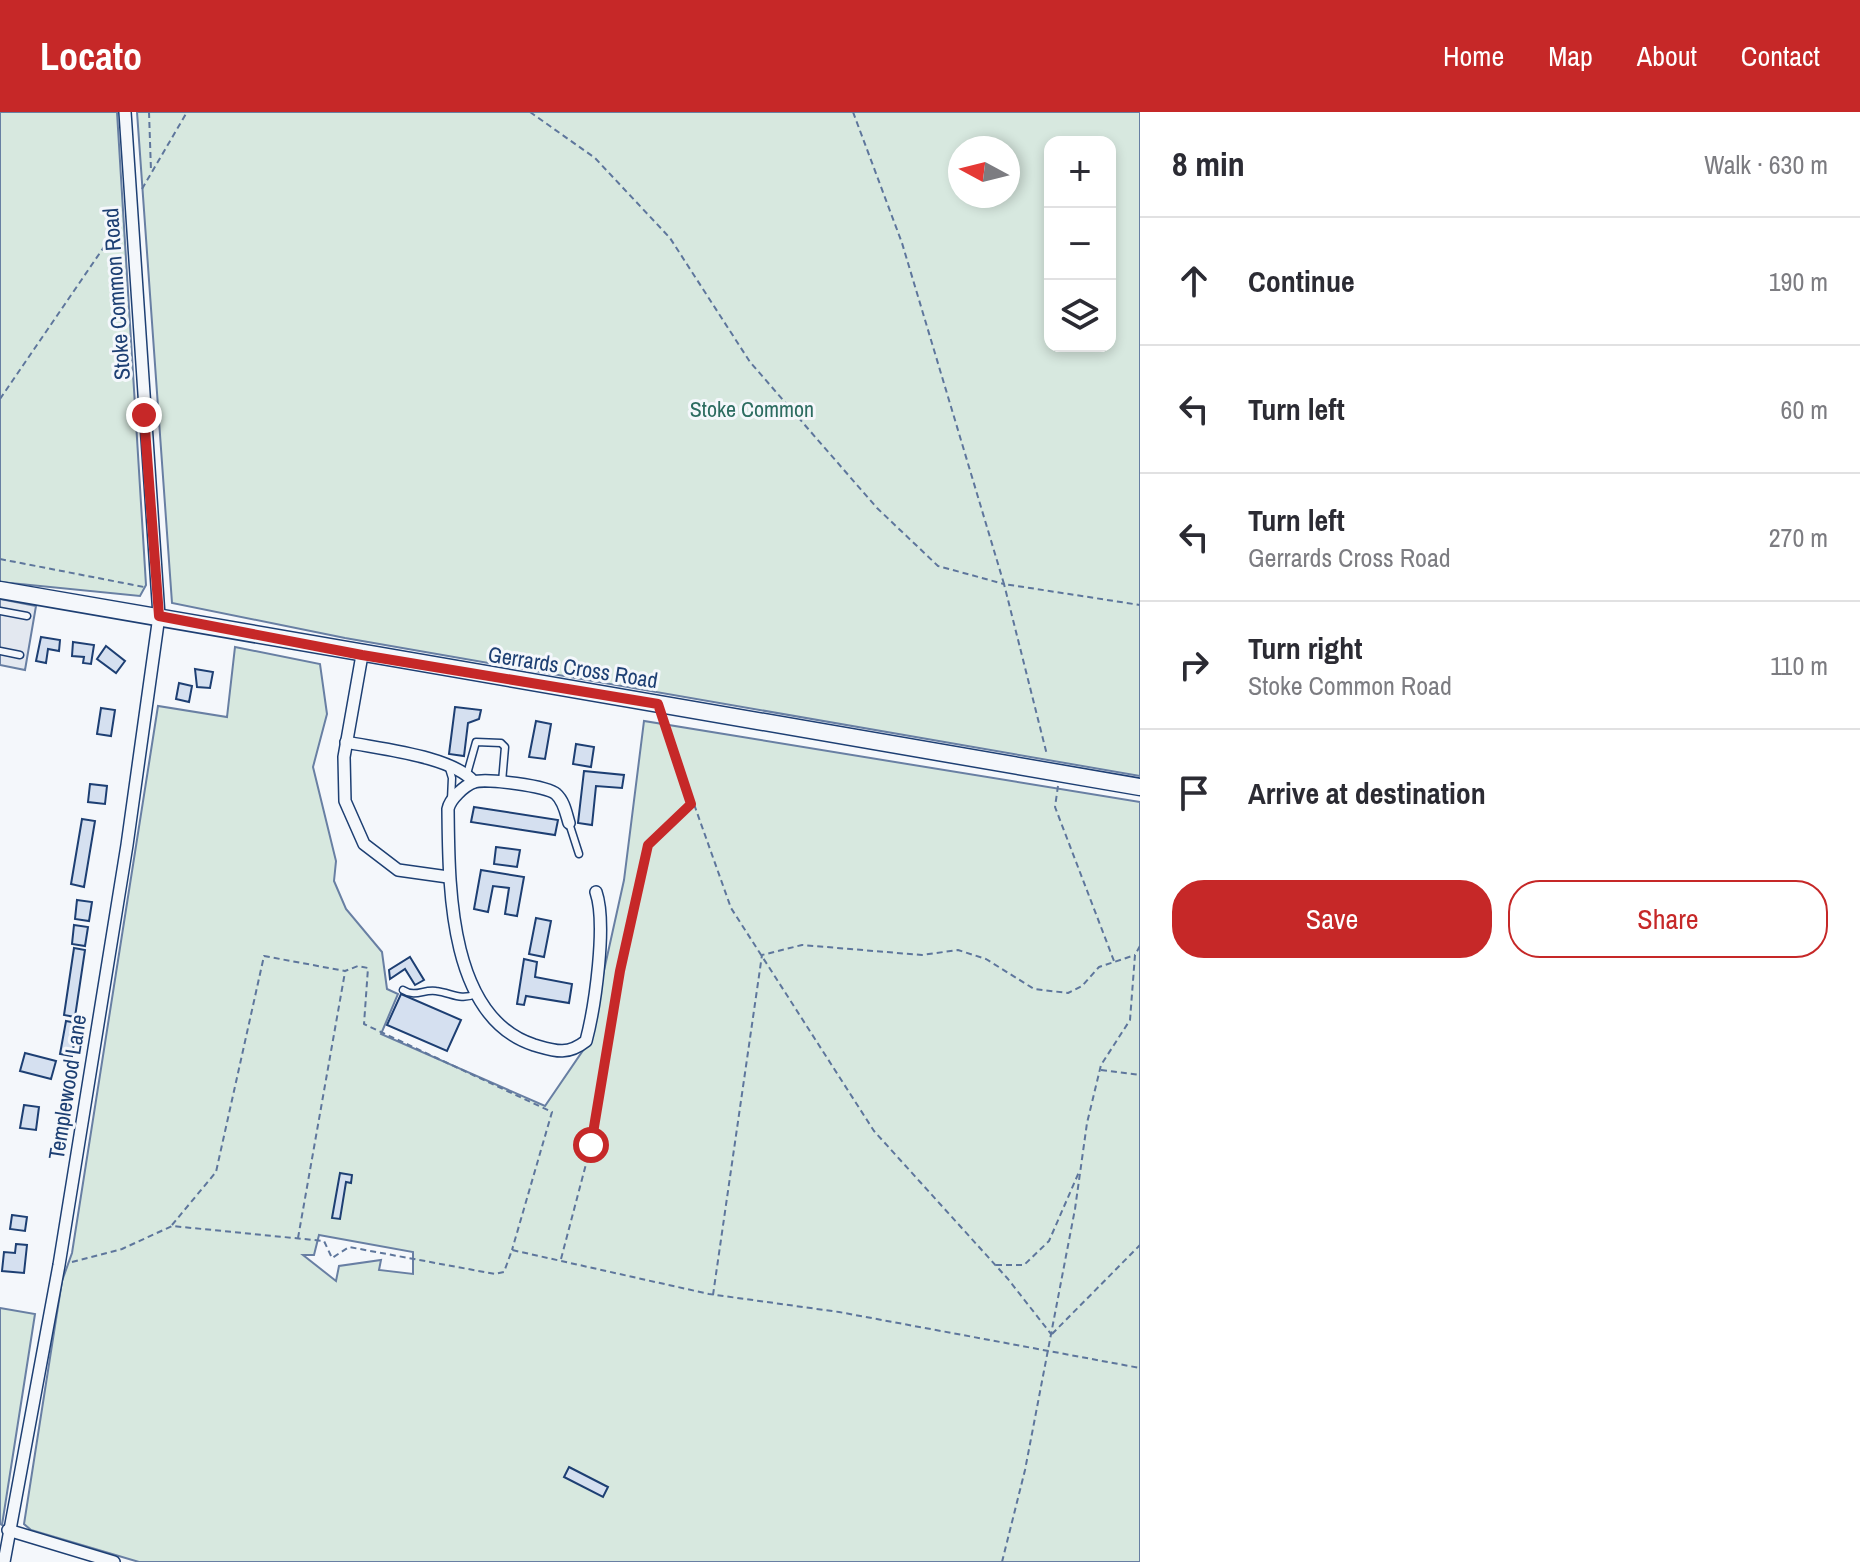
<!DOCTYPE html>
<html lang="en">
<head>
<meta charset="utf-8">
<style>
  body { margin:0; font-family:"Archivo Narrow",sans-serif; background:#f7f7f7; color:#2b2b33 }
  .controls { position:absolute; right:24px; top:24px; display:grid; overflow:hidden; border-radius:16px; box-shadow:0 4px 12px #0003 }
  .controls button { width:72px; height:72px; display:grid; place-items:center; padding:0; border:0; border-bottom:2px solid #e1e1e2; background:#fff; color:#2b2b33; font:40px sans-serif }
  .compass { position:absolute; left:948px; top:24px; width:72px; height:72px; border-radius:50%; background:#fff; box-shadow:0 4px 12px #0003; rotate:277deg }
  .stop { position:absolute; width:24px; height:24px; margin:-18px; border:6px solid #c62828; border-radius:50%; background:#fff }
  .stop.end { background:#c62828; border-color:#fff; box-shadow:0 2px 8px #0008 }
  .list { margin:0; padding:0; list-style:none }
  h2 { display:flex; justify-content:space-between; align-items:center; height:104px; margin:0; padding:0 32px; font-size:34px }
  h2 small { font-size:26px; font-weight:400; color:#7c7c81 }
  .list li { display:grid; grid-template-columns:52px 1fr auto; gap:24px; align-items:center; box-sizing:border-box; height:128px; padding:0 32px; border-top:2px solid #e1e1e2 }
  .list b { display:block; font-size:30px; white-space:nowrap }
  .list p { margin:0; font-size:26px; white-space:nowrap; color:#7c7c81 }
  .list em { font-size:26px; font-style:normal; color:#7c7c81 }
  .actions { display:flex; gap:16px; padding:24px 32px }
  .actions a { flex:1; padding:18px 0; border:2px solid #c62828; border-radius:32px; text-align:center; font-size:28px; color:#c62828 }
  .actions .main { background:#c62828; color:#fff }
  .icon { flex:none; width:44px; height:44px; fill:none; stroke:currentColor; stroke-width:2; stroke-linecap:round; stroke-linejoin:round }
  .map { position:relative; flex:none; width:1140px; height:1450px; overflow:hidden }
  header { display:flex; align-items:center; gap:48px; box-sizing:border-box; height:112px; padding:0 40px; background:#c62828; color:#fff }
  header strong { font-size:38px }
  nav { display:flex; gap:44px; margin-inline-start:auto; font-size:28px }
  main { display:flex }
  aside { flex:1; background:#fff }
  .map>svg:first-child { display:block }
  .green { fill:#d7e8df; stroke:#687fa3; stroke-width:2; fill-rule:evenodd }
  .parking { fill:#e3e8f0; stroke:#687fa3; stroke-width:2 }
  .building { fill:#d5e0f0; stroke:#1d3f73; stroke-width:2 }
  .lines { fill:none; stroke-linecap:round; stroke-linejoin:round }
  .service-casing { stroke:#1d3f73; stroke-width:9 }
  .minor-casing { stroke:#1d3f73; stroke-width:14 }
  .secondary-casing { stroke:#1d3f73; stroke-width:19 }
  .path { stroke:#5e769c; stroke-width:2; stroke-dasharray:6 4; stroke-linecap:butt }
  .service { stroke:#f4f7fb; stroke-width:6 }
  .minor { stroke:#f4f7fb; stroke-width:11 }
  .secondary { stroke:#f4f7fb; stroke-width:16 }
  .route { stroke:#c62828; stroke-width:10 }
  .labels { text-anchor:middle; stroke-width:6; stroke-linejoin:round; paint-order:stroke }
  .street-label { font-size:22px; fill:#1d3f73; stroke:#f4f7fb }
  .park-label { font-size:22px; fill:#2c6c60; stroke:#f4f7fb }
</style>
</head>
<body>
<header>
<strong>Locato</strong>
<nav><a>Home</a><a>Map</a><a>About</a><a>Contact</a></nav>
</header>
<main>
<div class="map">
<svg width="1140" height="1450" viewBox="0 0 1140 1450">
  <rect width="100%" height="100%" fill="#f4f7fb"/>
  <g class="green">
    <polygon points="0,0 117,0 146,473 140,484 0,470"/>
    <path d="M137,0H1140V664L345,526L172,491ZM1050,30H1110V234H1050ZM960,36H1008V84H960Z"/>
    <path d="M235,535L320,552L327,602L313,655L336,749L334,769L346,797L382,840L387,877L398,882L381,922L545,994L588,931L624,768L644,609L1140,690V1450H139L31,1418L24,1412L62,1169L72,1141L158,594L227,605ZM319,1123L413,1140V1162L379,1158L381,1148L339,1154L336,1169L303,1143H314Z"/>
    <polygon points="0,1196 35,1202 2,1413 0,1412"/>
  </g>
  <polygon class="parking" points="0,487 36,494 25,558 0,553"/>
  <g class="building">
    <polygon points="41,525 60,528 59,539 48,537 46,551 36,549"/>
    <polygon points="73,530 94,533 91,552 83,551 84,545 72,544"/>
    <polygon points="106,534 125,549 116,561 97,547"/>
    <polygon points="195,557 213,560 210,576 197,575"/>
    <polygon points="179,571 192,574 189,590 176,587"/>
    <polygon points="455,595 481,598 479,607 468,611 464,644 449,642"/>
    <polygon points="101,596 115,598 111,624 97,622"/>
    <polygon points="536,609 551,612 545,647 529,645"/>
    <polygon points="576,632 594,635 591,655 573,652"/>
    <polygon points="584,659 624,663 622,676 596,674 592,713 578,711"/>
    <polygon points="90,672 107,674 105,692 88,690"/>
    <polygon points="474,695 558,708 555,723 471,710"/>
    <polygon points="82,707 95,709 84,775 71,772"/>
    <polygon points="496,735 520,738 517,755 494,752"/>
    <polygon points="481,758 524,765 517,804 505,802 509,776 493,774 488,800 474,797"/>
    <polygon points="77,788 92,790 89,809 75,807"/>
    <polygon points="536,806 551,809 544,845 529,842"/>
    <polygon points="74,813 88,815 85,834 72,832"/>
    <polygon points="74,836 85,838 75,905 64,903"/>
    <polygon points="410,845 424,868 415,873 405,857 390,867 389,858"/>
    <polygon points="524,847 537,850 535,865 572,872 569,891 526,884 524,893 517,892"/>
    <polygon points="401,882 461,908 447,939 387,913"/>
    <polygon points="66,909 77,911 72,944 60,942"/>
    <polygon points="25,941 56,949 51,967 20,959"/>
    <polygon points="24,993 39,995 36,1018 20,1016"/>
    <polygon points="340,1061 352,1063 351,1071 346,1070 340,1107 332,1106"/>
    <polygon points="12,1103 27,1105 25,1119 10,1117"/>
    <polygon points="16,1132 27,1133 24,1161 2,1159 4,1140 15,1141"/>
    <polygon points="569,1355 608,1375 603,1385 564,1365"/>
  </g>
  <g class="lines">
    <g class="service-casing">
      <g id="service">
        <polyline points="0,499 27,504"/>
        <polyline points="0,539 20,543"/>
        <polyline points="448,653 452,666 451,688"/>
        <polyline points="467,662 476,630 501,631 505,635 502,670"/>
        <polyline points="569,711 579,742"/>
        <path d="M403,878C416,886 423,877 436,879C452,881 460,889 476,882"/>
      </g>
    </g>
    <g class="minor-casing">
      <g id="minor">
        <polyline points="362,543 344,645 345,689 364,732 398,758 448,765"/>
        <path d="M346,630C380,637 452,644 474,670"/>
        <path d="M569,711C566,701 564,689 556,682C548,674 485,666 474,670C464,674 450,687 448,697C449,770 447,905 534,933C555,939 567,944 586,929C595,895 607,812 596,780"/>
        <polyline points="8,1418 114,1450"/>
        <polyline points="4,1450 59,1153 127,733 159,504 125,0"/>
      </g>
    </g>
    <g class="secondary-casing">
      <polyline id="secondary" points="0,478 1140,675"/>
    </g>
    <g class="path">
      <polyline points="149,0 151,59"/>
      <polyline points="530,0 595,46 670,126 750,250 877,396 938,454 1004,472 1047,643"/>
      <polyline points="853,0 902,131 1004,472 1140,493"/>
      <polyline points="142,77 187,0"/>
      <polyline points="0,287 119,113"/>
      <polyline points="0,447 144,475"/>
      <polyline points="664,608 731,796 874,1019 1008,1167 1051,1222"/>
      <polyline points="1058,674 1055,695 1114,849"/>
      <polyline points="1101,958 1140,963"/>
      <polyline points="172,1113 216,1060 264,844 345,859 358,854 368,856 364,912 552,1000 512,1138"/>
      <polyline points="298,1126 345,860"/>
      <polyline points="561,1147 591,1033 620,859 648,733 690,693"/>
      <polyline points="72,1150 122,1137 172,1114 324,1129 332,1146 349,1135 495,1162 504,1160 512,1138 709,1182 839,1200 1140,1256"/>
      <polyline points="996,1153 1024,1153 1049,1129 1079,1060"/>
      <polyline points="713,1183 762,843 802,833 922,843 958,838 986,847 1034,877 1068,881 1082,874 1099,855 1135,843"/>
      <polyline points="1052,1222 1140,1133"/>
      <polyline points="1002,1450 1025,1358 1075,1097 1087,1011 1101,953 1130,908 1135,843 1140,834"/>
    </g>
    <use href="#service" class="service"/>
    <use href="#minor" class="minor"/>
    <use href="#secondary" class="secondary"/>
  </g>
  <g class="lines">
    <polyline class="route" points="144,303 159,504 362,543 658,592 691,692 648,733 620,859 591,1033"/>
  </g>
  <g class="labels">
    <g class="street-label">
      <text transform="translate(116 182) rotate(-94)" y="8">Stoke Common Road</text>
      <text transform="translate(573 555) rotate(9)" y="8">Gerrards Cross Road</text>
      <text transform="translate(67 975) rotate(-81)" y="8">Templewood Lane</text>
    </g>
    <g class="park-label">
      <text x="752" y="305">Stoke Common</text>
    </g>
  </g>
</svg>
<div class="controls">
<button>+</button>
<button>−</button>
<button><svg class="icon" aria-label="layers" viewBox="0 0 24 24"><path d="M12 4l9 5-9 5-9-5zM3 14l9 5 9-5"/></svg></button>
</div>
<svg class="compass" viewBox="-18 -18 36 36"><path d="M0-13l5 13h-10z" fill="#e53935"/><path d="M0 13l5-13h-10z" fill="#7c7c81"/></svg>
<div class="stop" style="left:591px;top:1033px"></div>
<div class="stop end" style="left:144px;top:303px"></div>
</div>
<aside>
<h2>8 min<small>Walk · 630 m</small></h2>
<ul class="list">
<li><svg class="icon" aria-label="ahead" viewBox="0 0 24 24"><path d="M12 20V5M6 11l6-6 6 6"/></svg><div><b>Continue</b></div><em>190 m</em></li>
<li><svg class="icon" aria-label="left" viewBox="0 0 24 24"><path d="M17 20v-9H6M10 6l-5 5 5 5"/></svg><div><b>Turn left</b></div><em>60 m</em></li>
<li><svg class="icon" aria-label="left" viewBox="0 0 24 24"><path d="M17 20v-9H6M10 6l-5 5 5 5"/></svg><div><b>Turn left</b><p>Gerrards Cross Road</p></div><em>270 m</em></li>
<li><svg class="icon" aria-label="right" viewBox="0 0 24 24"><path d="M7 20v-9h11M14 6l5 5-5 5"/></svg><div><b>Turn right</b><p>Stoke Common Road</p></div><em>110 m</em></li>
<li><svg class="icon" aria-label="arrive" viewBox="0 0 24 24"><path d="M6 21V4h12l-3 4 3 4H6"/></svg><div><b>Arrive at destination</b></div></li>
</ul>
<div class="actions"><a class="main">Save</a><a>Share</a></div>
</aside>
</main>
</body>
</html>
